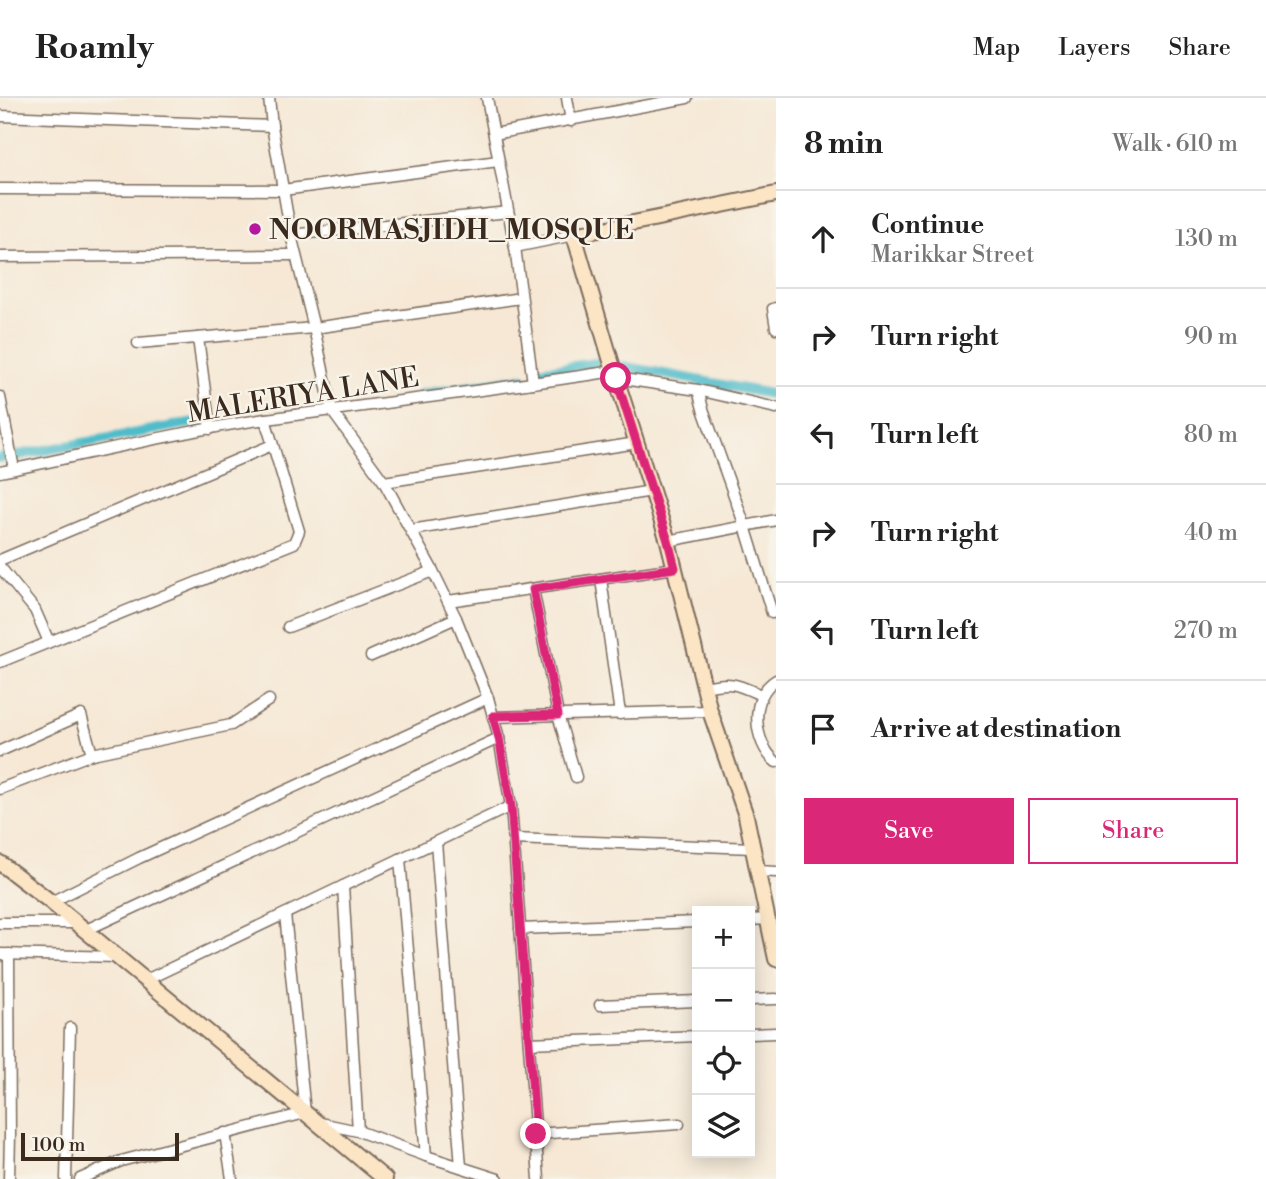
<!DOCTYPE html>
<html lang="en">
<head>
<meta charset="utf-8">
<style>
  body { margin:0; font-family:"Libre Bodoni",serif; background:#f2f2f2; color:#222 }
  .controls { position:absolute; right:21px; bottom:21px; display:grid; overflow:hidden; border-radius:0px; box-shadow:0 4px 18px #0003 }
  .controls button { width:63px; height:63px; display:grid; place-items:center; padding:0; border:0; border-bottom:2px solid #e0e0e0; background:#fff; color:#222; font:35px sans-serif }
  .scale { position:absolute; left:21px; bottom:18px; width:158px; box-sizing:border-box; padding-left:7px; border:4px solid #3b2a1e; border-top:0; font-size:19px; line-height:24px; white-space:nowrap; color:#3b2a1e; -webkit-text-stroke:5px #f7f3e8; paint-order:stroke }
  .stop { position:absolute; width:21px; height:21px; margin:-16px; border:5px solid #db2777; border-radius:50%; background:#fff }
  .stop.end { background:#db2777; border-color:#fff; box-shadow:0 2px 7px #0008 }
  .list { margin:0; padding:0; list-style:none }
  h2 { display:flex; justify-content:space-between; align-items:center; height:91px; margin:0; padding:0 28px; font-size:30px }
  h2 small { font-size:23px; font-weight:400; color:#767676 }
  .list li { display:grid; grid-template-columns:46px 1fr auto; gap:21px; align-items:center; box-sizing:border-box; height:98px; padding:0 28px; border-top:2px solid #e0e0e0 }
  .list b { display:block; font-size:26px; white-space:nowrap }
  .list p { margin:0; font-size:23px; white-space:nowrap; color:#767676 }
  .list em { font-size:23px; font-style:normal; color:#767676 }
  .actions { display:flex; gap:14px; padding:21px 28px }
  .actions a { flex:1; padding:16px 0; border:2px solid #db2777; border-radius:0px; text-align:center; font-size:24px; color:#db2777 }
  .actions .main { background:#db2777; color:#fff }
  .icon { flex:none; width:38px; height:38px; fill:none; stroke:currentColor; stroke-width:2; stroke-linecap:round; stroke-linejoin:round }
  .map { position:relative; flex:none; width:776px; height:1081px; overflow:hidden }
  header { display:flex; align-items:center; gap:42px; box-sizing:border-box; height:98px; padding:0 35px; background:#fff; border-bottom:2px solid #e0e0e0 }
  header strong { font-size:33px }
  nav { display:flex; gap:38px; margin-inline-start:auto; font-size:24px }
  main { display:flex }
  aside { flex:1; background:#fff }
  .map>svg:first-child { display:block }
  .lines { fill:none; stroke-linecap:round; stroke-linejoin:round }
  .canal { stroke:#50bcca; stroke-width:10 }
  .street-casing { stroke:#7c6c5e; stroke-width:13 }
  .secondary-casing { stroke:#7c6c5e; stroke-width:18 }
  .street { stroke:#fff; stroke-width:10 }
  .secondary { stroke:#fce5c4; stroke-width:14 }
  .route { stroke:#db2777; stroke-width:9 }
  .poi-dot { fill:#b5179e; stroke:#f7f3e8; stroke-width:2.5 }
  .labels { text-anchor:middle; stroke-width:5; stroke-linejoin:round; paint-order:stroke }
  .poi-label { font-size:28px; font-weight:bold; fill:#3b2a1e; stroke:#f7f3e8; text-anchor:start }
  .street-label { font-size:28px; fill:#3b2a1e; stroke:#f7f3e8 }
</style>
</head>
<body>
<header>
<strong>Roamly</strong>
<nav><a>Map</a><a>Layers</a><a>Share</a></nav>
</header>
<main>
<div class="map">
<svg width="776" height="1081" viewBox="0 0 776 1081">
  <rect width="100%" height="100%" fill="#f7f3e8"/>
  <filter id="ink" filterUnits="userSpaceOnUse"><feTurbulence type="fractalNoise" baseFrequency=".0143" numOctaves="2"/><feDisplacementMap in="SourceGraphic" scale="14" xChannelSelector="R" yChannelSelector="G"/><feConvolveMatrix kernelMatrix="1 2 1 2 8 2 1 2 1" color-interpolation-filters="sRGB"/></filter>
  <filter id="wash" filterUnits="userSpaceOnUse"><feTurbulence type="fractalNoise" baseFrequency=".00686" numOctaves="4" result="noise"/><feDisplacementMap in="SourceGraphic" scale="28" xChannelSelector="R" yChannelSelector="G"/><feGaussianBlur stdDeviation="1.57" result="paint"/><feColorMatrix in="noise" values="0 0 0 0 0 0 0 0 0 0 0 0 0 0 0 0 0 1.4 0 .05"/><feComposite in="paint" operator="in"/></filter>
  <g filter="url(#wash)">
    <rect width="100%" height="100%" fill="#f6e8d5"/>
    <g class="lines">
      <g class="canal">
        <polyline points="622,268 776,297"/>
        <polyline points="540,273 602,264"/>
        <polyline points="422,296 523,280"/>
        <polyline points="19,357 195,324 201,328"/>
        <polyline points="0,360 4,359"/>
      </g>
    </g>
  </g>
  <g filter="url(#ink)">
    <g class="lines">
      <g class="street-casing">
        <g id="street">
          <polyline points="269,0 272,28 291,137 314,230 332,313 384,384 433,473 456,520 488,600 499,640 511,708 539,1081"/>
          <polyline points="487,0 515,149 533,285"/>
          <polyline points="567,0 571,23"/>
          <polyline points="0,18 272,28"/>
          <polyline points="494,36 687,0"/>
          <polyline points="0,91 283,92 498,63"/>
          <polyline points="291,137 508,114"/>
          <polyline points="515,149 574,137"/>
          <polyline points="0,159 295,157"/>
          <polyline points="776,210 773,211 776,230"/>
          <polyline points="198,240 210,331"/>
          <polyline points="138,245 314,230 521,200"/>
          <polyline points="616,280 698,292 776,310"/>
          <polyline points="698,292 703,311 745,428 772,515"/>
          <polyline points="0,299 14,371"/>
          <path d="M0,374C88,356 177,334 266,321C382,305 498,291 614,273"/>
          <polyline points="384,384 637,345"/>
          <polyline points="411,432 652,393"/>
          <polyline points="668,443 776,422"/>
          <polyline points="0,462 272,347"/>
          <polyline points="0,469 35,512 49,544"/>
          <polyline points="601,481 620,616"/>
          <polyline points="533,491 558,617 576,679"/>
          <polyline points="448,503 675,470"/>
          <polyline points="288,529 433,473"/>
          <polyline points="371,558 456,520"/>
          <polyline points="0,564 294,445 299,433 265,321"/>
          <path d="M776,582C749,598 753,645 776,664"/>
          <path d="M705,589C732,583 736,586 761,597"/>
          <polyline points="493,619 710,613"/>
          <polyline points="0,653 81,617 92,656"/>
          <polyline points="0,691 92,656 231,627 269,602"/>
          <polyline points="513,741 753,750"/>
          <polyline points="436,744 461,1069"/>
          <polyline points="400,761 426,1058"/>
          <polyline points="758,773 776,774"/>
          <polyline points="343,788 358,1033"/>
          <polyline points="51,804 139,760 488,600"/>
          <polyline points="750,822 768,821"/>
          <polyline points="0,825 76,825"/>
          <polyline points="520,831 697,824"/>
          <polyline points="86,832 499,640"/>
          <polyline points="0,856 117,859"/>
          <polyline points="146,882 511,708"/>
          <polyline points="750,902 776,901"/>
          <polyline points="600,907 697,903"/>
          <polyline points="750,936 776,935"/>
          <polyline points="529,945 697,938"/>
          <polyline points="320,1025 358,1033 426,1058 498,1081"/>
          <polyline points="225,1035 232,1081"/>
          <polyline points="536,1036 679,1026"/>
          <polyline points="9,1081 10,1037 9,856"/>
          <polyline points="66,1081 70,930"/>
          <polyline points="80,1081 121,1063 305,1015 285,816"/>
        </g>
      </g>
      <g class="secondary-casing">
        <g id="secondary">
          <polyline points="776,96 574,137 616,280 668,443 710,613 746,718 776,861"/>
          <polyline points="0,765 51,804 385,1081"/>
        </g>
      </g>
      <use href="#street" class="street"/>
      <use href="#secondary" class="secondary"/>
    </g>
  </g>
  <g class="lines" filter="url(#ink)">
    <polyline class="route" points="536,1036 511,708 499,640 493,618 558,617 533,491 675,470 668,443 616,280"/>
  </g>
  <circle class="poi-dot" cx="255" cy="131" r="7"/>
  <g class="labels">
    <g class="poi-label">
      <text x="269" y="141">NOORMASJIDH_MOSQUE</text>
    </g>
    <g class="street-label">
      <text transform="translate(303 296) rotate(-9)" y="10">MALERIYA LANE</text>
    </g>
  </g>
</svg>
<div class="controls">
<button>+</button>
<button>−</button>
<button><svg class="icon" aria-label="locate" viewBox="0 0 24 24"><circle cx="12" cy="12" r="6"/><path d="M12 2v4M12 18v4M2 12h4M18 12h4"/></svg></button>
<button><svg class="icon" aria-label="layers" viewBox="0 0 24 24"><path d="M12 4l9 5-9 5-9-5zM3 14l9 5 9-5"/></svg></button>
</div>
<div class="scale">100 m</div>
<div class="stop" style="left:616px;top:280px"></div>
<div class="stop end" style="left:536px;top:1036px"></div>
</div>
<aside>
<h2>8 min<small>Walk · 610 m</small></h2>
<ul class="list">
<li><svg class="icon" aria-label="ahead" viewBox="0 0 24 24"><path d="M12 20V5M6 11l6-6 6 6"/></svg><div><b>Continue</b><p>Marikkar Street</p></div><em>130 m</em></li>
<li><svg class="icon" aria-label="right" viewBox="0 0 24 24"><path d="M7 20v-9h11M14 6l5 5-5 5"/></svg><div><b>Turn right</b></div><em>90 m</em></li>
<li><svg class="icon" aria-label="left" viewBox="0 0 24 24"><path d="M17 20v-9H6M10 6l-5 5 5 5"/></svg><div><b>Turn left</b></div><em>80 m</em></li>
<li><svg class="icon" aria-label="right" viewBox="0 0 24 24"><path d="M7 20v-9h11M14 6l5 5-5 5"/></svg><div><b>Turn right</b></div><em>40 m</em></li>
<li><svg class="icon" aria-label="left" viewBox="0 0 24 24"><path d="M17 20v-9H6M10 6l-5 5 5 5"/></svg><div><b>Turn left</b></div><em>270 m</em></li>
<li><svg class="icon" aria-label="arrive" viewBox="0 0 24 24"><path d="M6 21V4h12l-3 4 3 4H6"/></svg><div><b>Arrive at destination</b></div></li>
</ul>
<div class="actions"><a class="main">Save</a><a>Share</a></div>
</aside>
</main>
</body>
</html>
